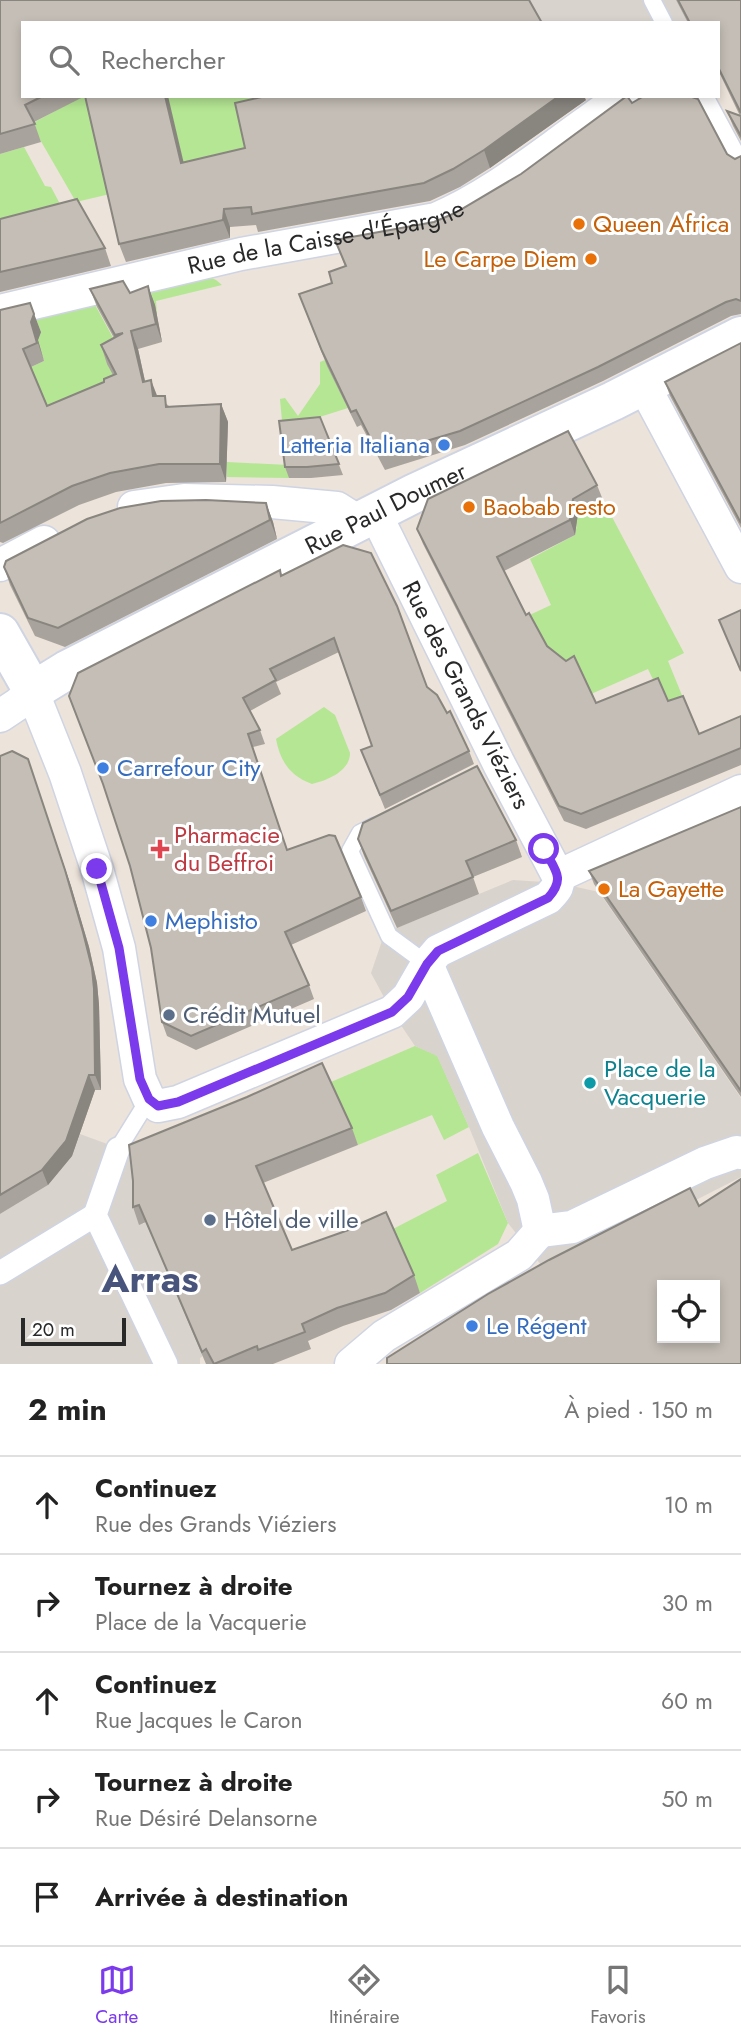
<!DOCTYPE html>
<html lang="fr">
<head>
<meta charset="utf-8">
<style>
  body { margin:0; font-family:Jost,sans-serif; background:#f2f2f2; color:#222 }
  .controls { position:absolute; right:21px; bottom:21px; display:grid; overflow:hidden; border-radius:0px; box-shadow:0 4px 10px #0003 }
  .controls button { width:63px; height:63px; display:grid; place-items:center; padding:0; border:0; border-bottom:2px solid #e0e0e0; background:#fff; color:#222; font:35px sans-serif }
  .scale { position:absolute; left:21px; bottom:18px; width:105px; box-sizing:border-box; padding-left:7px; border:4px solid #292929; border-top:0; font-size:19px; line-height:24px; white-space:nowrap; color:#292929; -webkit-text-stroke:5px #fff; paint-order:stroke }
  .stop { position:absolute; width:21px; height:21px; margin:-16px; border:5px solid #7c3aed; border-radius:50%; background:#fff }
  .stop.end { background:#7c3aed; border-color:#fff; box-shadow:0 2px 7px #0008 }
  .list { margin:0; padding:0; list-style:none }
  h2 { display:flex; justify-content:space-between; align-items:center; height:91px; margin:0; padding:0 28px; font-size:30px }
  h2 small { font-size:23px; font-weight:400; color:#767676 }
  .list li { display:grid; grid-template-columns:46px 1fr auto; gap:21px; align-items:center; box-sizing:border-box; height:98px; padding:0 28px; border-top:2px solid #e0e0e0 }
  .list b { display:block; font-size:26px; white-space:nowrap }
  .list p { margin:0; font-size:23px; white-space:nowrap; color:#767676 }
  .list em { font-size:23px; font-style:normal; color:#767676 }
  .icon { flex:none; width:38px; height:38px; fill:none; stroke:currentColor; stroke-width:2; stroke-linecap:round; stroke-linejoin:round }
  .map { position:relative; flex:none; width:741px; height:1364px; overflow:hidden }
  .search { position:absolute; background:#fff; box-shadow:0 4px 10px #0003; left:21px; right:21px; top:21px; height:77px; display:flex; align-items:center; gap:18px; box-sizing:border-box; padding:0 24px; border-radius:0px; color:#767676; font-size:26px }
  .sheet { height:581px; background:#fff }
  nav { display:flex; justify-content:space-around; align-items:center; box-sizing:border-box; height:98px; border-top:2px solid #e0e0e0; background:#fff; font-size:19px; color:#767676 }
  nav a { display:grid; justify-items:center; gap:4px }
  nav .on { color:#7c3aed }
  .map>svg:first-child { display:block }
  .green { fill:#b5e694 }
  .plaza { fill:#d8d3cd }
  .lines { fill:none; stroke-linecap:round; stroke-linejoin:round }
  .service-casing { stroke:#cfd4e3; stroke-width:19 }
  .pedestrian-casing { stroke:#cfd4e3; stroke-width:26 }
  .minor-casing { stroke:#cfd4e3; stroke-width:35 }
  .tertiary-casing { stroke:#cfd4e3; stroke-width:42 }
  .service { stroke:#fff; stroke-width:16 }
  .pedestrian { stroke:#fff; stroke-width:23 }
  .minor { stroke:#fff; stroke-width:32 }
  .tertiary { stroke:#fff; stroke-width:38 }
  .wall { fill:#a9a39d }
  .shaded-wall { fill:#89857f }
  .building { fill:#c4beb6; stroke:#89857f; stroke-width:2; fill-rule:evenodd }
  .route { stroke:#7c3aed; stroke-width:9 }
  .food-dot { fill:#e8710a; stroke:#fff; stroke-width:2.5 }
  .shop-dot { fill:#3f7fe0; stroke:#fff; stroke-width:2.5 }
  .health-dot { fill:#e0444e; stroke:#fff; stroke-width:2.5 }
  .service-dot { fill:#5c6f8a; stroke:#fff; stroke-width:2.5 }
  .culture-dot { fill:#0f9aa8; stroke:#fff; stroke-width:2.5 }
  .labels { text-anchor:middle; stroke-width:6; stroke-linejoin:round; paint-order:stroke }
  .food-label { font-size:24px; fill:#c56008; stroke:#fff; text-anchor:start }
  .street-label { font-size:24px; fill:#292929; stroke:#fff }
  .shop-label { font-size:24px; fill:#366cbe; stroke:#fff; text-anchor:start }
  .health-label { font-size:24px; fill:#be3a42; stroke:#fff; text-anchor:start }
  .service-label { font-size:24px; fill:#4e5e75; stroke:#fff; text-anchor:start }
  .culture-label { font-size:24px; fill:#0d838f; stroke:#fff; text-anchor:start }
  .town-label { font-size:38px; font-weight:bold; fill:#48547c; stroke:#fff }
</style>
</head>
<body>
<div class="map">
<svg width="741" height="1364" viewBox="0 0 741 1364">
  <rect width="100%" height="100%" fill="#ece3da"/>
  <g class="green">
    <polygon points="83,96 94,118 137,96 305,96 252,166 181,182 180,149 172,117 110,194 76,202 31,124"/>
    <polygon points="24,147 45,186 51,187 69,221 0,242 0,154"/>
    <polygon points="209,277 216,280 222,285 156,301 157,314 132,321 126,295"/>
    <polygon points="94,303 117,345 122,392 54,424 14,375 44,361 38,340 41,332 35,316"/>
    <polygon points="325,360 348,408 310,420 283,432 280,399 285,398 298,416 320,384 320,362"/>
    <polygon points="227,462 288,465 289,478 227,477"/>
    <polygon points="603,500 684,653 668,661 688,710 674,716 660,694 648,669 591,694 564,680 521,619 551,605 530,559 575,535 577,524 572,517"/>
    <path d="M324,707L335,715L350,753C350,771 328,780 312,784C290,776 280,761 276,739Z"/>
    <polygon points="415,1046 437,1055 469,1127 444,1140 432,1115 358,1145 331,1082"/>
    <polygon points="478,1153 508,1223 498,1244 420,1293 393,1229 447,1201 436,1175"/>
  </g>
  <g class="plaza">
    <polygon points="527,0 676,0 688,23 538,23"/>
    <polygon points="513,880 558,883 599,892 741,1098 741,1177 549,1275 508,1223 469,1127 437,1056 415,1046 392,1012 371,973 383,938 394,929"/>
    <polygon points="80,1134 129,1152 135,1162 143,1224 146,1222 203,1356 200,1358 200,1364 0,1364 0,1214 48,1185 72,1156"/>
  </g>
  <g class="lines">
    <g class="service-casing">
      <g id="service">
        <polyline points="652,0 664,23"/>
        <polyline points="705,96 741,163"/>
        <polyline points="374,826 360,833 350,851 389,936 427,964"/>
        <polyline points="118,1149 149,1099"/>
      </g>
    </g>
    <g class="pedestrian-casing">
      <g id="pedestrian">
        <polyline points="118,1149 95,1215 166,1364"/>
        <polyline points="0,1273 95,1215"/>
      </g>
    </g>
    <g class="minor-casing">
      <g id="minor">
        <path id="s1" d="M0,311L241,254L436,219C481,200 521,170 561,141C581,126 602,112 622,96"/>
        <polyline points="644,386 741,567"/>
        <polyline points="134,507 184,500 272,502 337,508 359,522"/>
        <polyline points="0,565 44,542"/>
        <path d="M0,716L18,704L33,691L39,708L65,773L97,869L119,948L140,1079L149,1099L158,1106L178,1102L392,1012L408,997L427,964L438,951L548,898C556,889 559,888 558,876L499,764L375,513"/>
        <polyline points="558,876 741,791"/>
        <polyline points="427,964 498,1127 526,1182 533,1199 540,1231"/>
        <polyline points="540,1231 572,1227 705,1163 737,1152 741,1153"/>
        <polyline points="351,1364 384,1336 519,1255 540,1231"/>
      </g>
    </g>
    <g class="tertiary-casing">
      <g id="tertiary">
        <path id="s2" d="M0,633L33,691L67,670L415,493L613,401L741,336"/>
      </g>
    </g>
    <use href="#service" class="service"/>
    <use href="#pedestrian" class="pedestrian"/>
    <use href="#minor" class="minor"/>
    <use href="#tertiary" class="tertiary"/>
  </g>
  <g class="wall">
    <polygon points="0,0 23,23 23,96 85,96 34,122 41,142 0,154"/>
    <polygon points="676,0 741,0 741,141 733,126 727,111 740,116 718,70 718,23 688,23"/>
    <polygon points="586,100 490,168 460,187 430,201 258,232 256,225 230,227 230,238 126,262 119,244 183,162"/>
    <polygon points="632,103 735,159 741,156 741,314 731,316 603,381 465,445 385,470 361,425 357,427 327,366 299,294 332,283 345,266 335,240 434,222 455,213 521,174"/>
    <polygon points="0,219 105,248 111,266 0,292"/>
    <polygon points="148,286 155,305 162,342 138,349 145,381 157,396 169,406 221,404 228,422 226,482 166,483 116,492 79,505 3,543 0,542 0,310 41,332 38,340 44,361 31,367 47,406 104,382 113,375 107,364 101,345 114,338 97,307 90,289 130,293"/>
    <polygon points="741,343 741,528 670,396 665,382"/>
    <polygon points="320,417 343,475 311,478 289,478 285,467"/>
    <polygon points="597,485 603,500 578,513 575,535 504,571 526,615 547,646 596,703 668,701 699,734 741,716 741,765 586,829 564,821 423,544 417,529"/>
    <polygon points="266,503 273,522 277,539 65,647 35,636 10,585 4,567"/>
    <polygon points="280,570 282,575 427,687 469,751 474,764 385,809 361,750 372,746 339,652 276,682 281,694 250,711 260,730 265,744 253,747 287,850 361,897 366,911 291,945 309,985 314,999 196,1050 167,1036 162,1022 151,948 130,866"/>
    <polygon points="0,756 33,775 71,886 89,947 97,983 99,1005 101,1090 95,1090 72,1156 48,1185 0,1214"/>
    <polygon points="741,807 741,1097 594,884 589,871"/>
    <polygon points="358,839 516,840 522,857 473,877 479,894 397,928 364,856"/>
    <polygon points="352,1128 358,1145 263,1183 292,1250 414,1275 420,1293 391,1310 343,1326 308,1341 311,1349 273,1364 206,1364 146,1222 139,1225 133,1207"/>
  </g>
  <g class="shaded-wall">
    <polygon points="165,96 168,96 188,181 181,163"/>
    <polygon points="559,96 584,96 586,100 490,168 484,150"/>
    <polygon points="224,209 230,227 230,238 223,220"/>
    <polygon points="148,286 155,305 162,342 156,324"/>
    <polygon points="30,303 41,332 38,340 44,361 31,322"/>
    <polygon points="131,331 138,349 149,400 143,382"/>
    <polygon points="151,380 158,398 153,396"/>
    <polygon points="221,404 228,422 226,482 220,464"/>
    <polygon points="573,499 578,513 575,535 570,520"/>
    <polygon points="266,503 273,522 277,539 270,520"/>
    <polygon points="33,775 71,886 89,947 97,983 99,1005 101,1090 95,1075"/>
    <polygon points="89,1075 95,1090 72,1156 48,1185 42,1170"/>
  </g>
  <g class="building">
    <polygon points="0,0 529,0 542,23 23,23 23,96 43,96 25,105 35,124 0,134"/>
    <polygon points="678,0 741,0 741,113 718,67 718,23 690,23"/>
    <polygon points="85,96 165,96 181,163 245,148 235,103 266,96 559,96 484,150 453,169 424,183 252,214 251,207 224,209 223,220 119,244"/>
    <polygon points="627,96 632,103 644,96 689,96 698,99 727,154 735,159 741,156 741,301 736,299 726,302 598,367 460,431 379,455 356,410 351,412 322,351 299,294 332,283 329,272 346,266 335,240 434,222 455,213 521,174"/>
    <polygon points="727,111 741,116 741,136"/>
    <polygon points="77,199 105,248 0,272 0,219"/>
    <polygon points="123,281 130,293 148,286 156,324 131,331 143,382 151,380 153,396 165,396 166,407 221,404 220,464 159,464 110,473 72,486 0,523 0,310 30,303 34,314 31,322 37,343 23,349 47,406 104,382 104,379 116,374 101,345 123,333 115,335 90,289"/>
    <polygon points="741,343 741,523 665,382"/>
    <polygon points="320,417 339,464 307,467 285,467 279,421"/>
    <polygon points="568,431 597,485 573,499 570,520 497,557 526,615 529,613 547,646 566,661 574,656 596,703 658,678 668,701 683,696 699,734 741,716 741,748 581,814 559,806 417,529 428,499"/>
    <polygon points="206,500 266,503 270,520 58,628 28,618 4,567 6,561 87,519 120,508 161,501"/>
    <polygon points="343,545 371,553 397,606 427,687 437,695 447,713 450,711 469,751 380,795 361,750 372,746 334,638 270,669 276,680 243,698 260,730 248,734 287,850 329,835 335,836 361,897 285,932 309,985 191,1036 162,1022 151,948 130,866 103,784 69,696 78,673 280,570 281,576"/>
    <polygon points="741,610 741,671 719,620"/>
    <polygon points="12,751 28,759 65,870 83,932 92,968 94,989 95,1075 89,1075 66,1141 42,1170 0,1195 0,756"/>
    <polygon points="477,766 516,840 466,861 473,877 391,911 358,839 363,823"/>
    <polygon points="741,807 741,1091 589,871"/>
    <polygon points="322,1063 352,1128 256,1166 292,1250 357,1227 357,1225 386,1212 414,1275 385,1293 337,1308 302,1324 305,1332 258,1350 257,1346 214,1364 206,1349 202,1352 139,1205 133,1207 133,1181 129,1145 247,1097"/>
    <path d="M741,1179V1364H387V1358L488,1294L549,1260L690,1188L699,1206ZM662,1285H715V1338H662Z"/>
  </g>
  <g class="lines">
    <path class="route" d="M97,869L119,948L140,1079L149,1099L158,1106L178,1102L392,1012L408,997L427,964L438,951L548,898C566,878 555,870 544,849"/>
  </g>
  <g class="food-dot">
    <circle cx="579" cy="224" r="7"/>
    <circle cx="591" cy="259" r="7"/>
    <circle cx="469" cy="507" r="7"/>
    <circle cx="604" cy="889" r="7"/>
  </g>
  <g class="shop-dot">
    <circle cx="444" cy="445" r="7"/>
    <circle cx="103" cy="768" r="7"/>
    <circle cx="151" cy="921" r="7"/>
    <circle cx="472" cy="1326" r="7"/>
  </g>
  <path class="health-dot" d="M156.5 838.5h7v7h7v7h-7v7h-7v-7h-7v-7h7z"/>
  <g class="service-dot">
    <circle cx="169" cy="1015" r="7"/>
    <circle cx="210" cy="1220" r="7"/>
  </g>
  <circle class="culture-dot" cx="590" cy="1083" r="7"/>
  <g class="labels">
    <g class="food-label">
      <text x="593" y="232">Queen Africa</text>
      <text x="577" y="267" text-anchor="end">Le Carpe Diem</text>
      <text x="483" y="515">Baobab resto</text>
      <text x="618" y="897">La Gayette</text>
    </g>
    <g class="street-label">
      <text dy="8" stroke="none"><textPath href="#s1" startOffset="334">Rue de la Caisse d'Épargne</textPath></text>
      <text dy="8" stroke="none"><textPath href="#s2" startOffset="464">Rue Paul Doumer</textPath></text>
      <text transform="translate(466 695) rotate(63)" y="8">Rue des Grands Viéziers</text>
    </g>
    <g class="shop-label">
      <text x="430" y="453" text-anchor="end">Latteria Italiana</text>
      <text x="117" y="776">Carrefour City</text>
      <text x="165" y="929">Mephisto</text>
      <text x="486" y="1334">Le Régent</text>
    </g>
    <g class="health-label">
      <text x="174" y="843">Pharmacie<tspan x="174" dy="28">du Beffroi</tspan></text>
    </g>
    <g class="service-label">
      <text x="183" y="1023">Crédit Mutuel</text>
      <text x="224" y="1228">Hôtel de ville</text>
    </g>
    <g class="culture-label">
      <text x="604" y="1077">Place de la<tspan x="604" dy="28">Vacquerie</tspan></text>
    </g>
    <g class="town-label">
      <text x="150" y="1292">Arras</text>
    </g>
  </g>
</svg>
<div class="controls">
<button><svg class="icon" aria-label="locate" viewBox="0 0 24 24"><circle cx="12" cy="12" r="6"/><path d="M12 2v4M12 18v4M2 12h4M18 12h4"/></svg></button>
</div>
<div class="scale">20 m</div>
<div class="stop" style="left:544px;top:849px"></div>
<div class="stop end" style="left:97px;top:869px"></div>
<div class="search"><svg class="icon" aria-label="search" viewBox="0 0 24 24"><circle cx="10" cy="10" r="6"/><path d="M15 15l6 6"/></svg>Rechercher</div>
</div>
<section class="sheet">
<h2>2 min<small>À pied · 150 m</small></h2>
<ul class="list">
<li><svg class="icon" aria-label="ahead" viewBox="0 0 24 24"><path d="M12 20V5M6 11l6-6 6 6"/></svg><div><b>Continuez</b><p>Rue des Grands Viéziers</p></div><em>10 m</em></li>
<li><svg class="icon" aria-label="right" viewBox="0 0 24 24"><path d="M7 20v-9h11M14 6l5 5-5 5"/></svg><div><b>Tournez à droite</b><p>Place de la Vacquerie</p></div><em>30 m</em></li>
<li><svg class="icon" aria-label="ahead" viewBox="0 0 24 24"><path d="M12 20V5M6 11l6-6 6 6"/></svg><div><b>Continuez</b><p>Rue Jacques le Caron</p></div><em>60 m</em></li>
<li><svg class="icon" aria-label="right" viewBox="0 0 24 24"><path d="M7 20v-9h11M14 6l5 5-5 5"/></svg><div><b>Tournez à droite</b><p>Rue Désiré Delansorne</p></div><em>50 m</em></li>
<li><svg class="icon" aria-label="arrive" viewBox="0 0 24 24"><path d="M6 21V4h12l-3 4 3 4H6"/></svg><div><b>Arrivée à destination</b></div></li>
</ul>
</section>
<nav>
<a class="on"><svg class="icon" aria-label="map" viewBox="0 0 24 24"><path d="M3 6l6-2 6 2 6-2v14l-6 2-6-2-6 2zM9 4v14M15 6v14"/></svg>Carte</a>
<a><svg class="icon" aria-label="directions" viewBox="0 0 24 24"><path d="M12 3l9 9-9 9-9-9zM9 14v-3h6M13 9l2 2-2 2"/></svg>Itinéraire</a>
<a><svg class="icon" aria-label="saved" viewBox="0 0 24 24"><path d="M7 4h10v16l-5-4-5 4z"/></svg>Favoris</a>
</nav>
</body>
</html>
